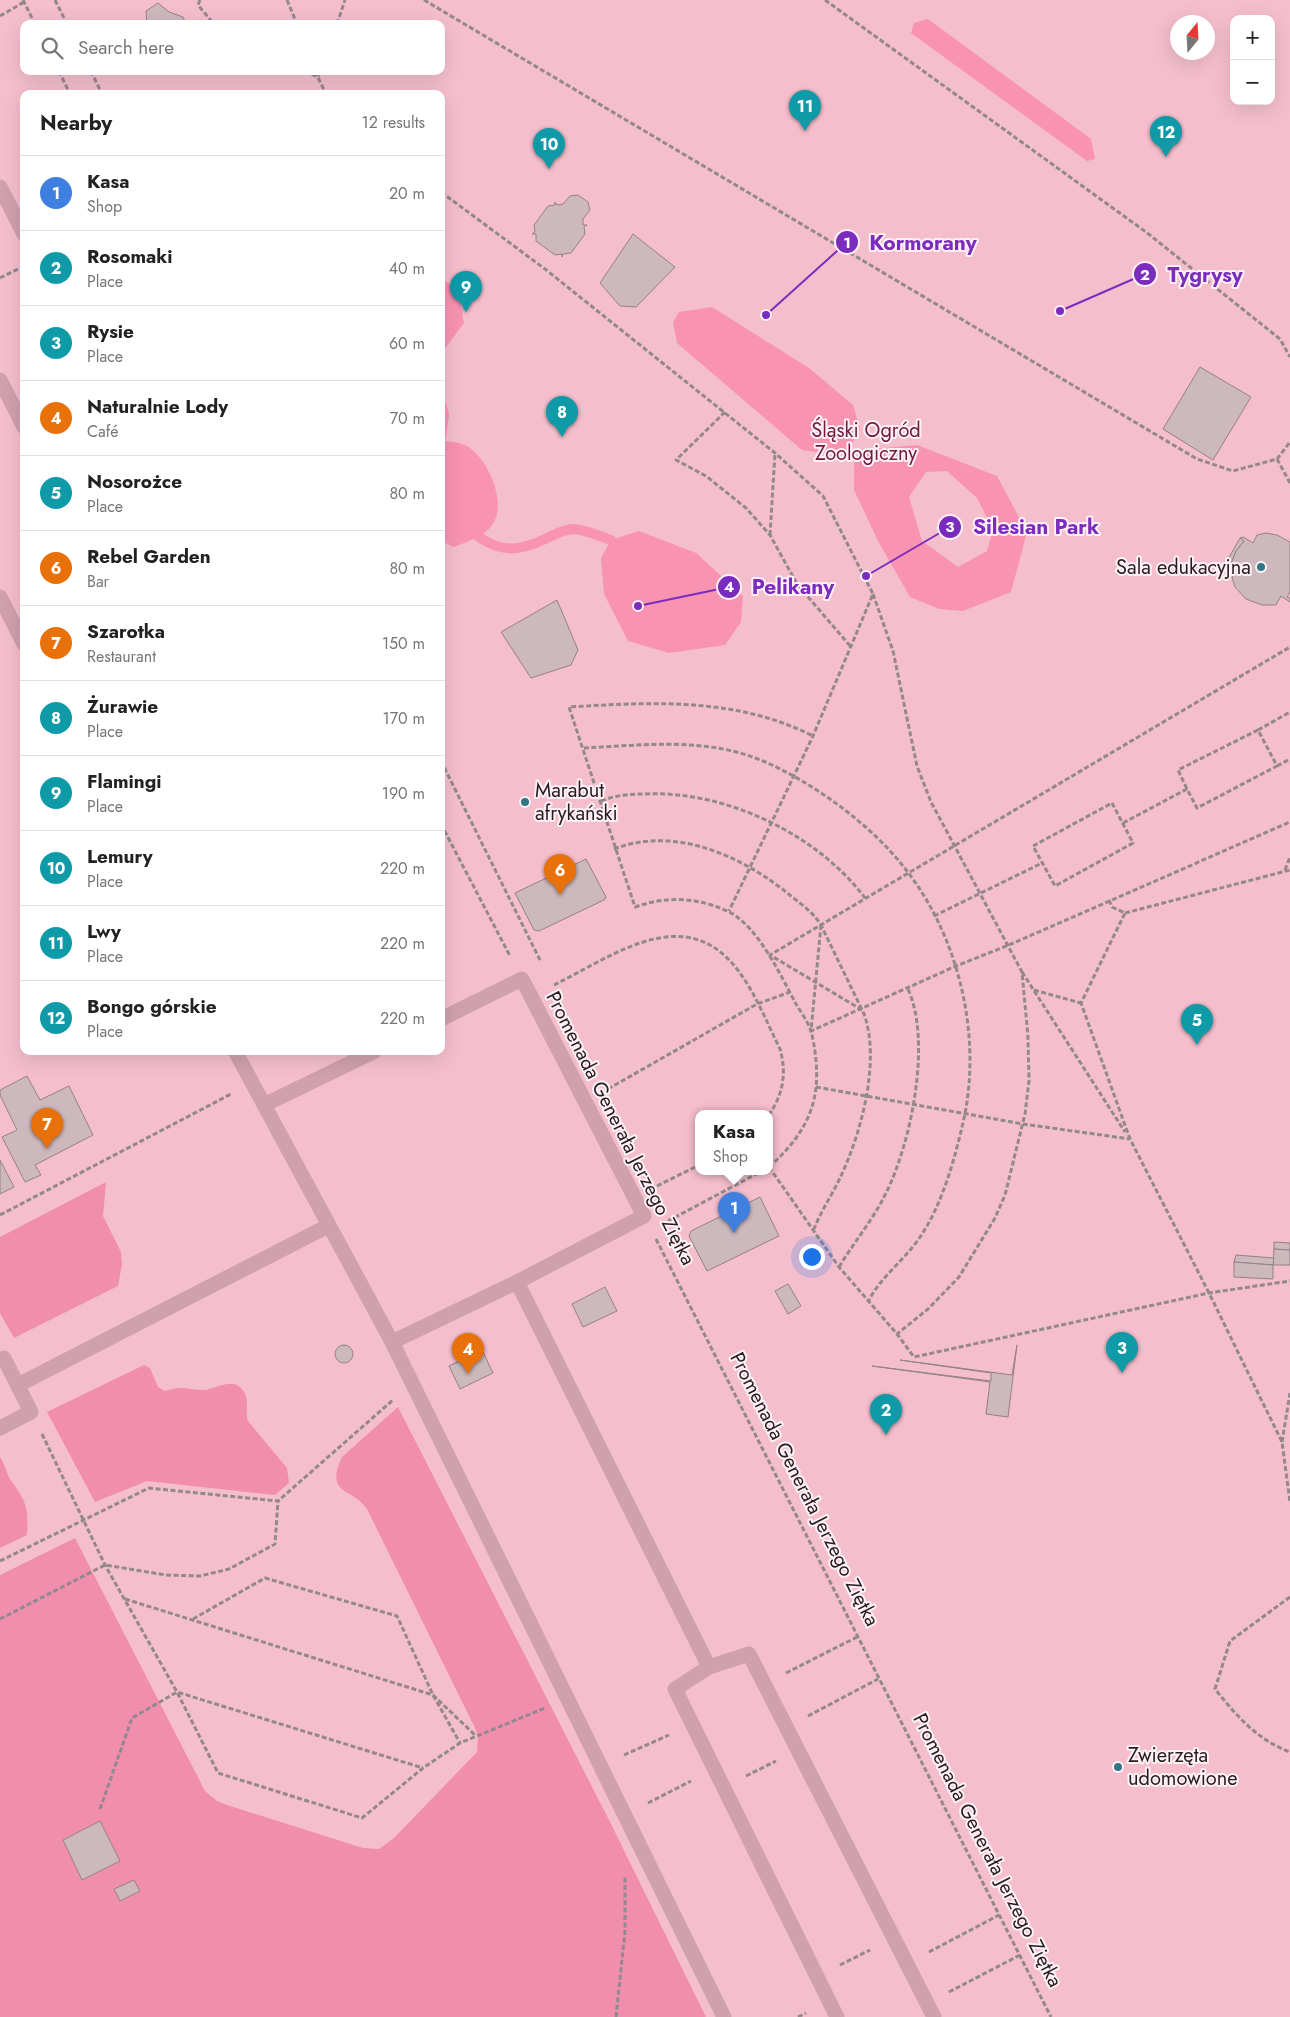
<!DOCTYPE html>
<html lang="en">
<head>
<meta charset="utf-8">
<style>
  body { margin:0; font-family:Jost,sans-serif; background:#f2f2f2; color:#222 }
  .controls { position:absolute; right:15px; top:15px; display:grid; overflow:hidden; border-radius:10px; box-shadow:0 5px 20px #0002 }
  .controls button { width:45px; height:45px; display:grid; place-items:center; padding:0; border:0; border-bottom:1px solid #e0e0e0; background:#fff; color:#222; font:25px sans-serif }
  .compass { position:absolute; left:1170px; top:15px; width:45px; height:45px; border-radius:50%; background:#fff; box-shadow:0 5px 20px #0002; rotate:18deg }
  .you { position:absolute; left:811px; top:1256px; width:18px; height:18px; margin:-12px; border:4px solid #fff; border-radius:50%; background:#1a73e8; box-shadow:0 0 0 8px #1a73e833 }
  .badge { display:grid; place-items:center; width:32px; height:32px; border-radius:50%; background:#1a73e8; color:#fff; font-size:16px; font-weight:700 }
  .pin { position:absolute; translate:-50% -41px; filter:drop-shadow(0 1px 2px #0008) }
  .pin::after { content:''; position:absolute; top:26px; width:18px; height:15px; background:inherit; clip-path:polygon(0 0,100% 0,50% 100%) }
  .popup { position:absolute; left:695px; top:1110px; width:78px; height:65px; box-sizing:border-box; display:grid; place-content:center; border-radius:10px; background:#fff; filter:drop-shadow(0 1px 4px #0005); font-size:16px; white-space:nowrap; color:#767676 }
  .popup b { font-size:19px; color:#222 }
  .popup::after { content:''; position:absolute; left:50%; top:100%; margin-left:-10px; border:10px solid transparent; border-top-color:#fff }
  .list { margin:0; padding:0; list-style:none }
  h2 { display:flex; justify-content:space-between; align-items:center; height:65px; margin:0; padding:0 20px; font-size:21px }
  h2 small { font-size:16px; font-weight:400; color:#767676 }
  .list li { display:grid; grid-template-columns:32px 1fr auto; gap:15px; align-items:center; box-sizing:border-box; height:75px; padding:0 20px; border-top:1px solid #e0e0e0 }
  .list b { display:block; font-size:19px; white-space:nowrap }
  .list p { margin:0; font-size:16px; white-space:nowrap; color:#767676 }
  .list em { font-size:16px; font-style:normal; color:#767676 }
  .icon { flex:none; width:28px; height:28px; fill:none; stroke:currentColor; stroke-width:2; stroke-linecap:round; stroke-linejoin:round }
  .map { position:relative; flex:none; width:1290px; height:2017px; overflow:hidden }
  .search { position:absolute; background:#fff; box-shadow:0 5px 20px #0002; left:20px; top:20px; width:425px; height:55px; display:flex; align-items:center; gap:12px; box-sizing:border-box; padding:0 18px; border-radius:10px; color:#767676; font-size:19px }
  .panel { position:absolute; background:#fff; box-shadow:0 5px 20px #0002; left:20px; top:90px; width:425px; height:965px; border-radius:10px }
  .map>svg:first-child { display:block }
  .green { fill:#f5becd; fill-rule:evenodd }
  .forest { fill:#f28ead }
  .water { fill:#f893b2; fill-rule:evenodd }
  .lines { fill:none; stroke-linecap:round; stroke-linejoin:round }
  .stream { stroke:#f893b2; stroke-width:10 }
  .building { fill:#cdb8bd; stroke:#948186 }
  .path { stroke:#93888b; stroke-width:3; stroke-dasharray:5 2.5; stroke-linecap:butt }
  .minor { stroke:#cfa1ad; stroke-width:15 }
  .poi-dot { fill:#307783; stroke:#fff1f5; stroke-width:2 }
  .labels { text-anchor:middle; stroke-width:4; stroke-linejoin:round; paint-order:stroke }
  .park-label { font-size:20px; fill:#70183d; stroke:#fff1f5 }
  .poi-label { font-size:20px; fill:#241c1e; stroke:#fff1f5; text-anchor:start }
  .street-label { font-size:20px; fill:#241c1e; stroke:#fff1f5 }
  .leader { fill:none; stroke:#7b2cbf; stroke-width:2 }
  .callout-dot { fill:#7b2cbf; stroke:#fff1f5; stroke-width:2 }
  .mark-label { font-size:15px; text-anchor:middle; font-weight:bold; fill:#fff }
  .callout-label { font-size:21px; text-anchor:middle; font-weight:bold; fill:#7b2cbf; stroke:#fff1f5; stroke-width:4; stroke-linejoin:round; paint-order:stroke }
</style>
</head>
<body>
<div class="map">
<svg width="1290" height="2017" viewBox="0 0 1290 2017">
  <rect width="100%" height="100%" fill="#fff1f5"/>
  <path class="green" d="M0,0H1290V2017H0ZM1234,19H1271V101H1234ZM1178,22H1208V52H1178ZM24,24H441V71H24ZM24,94H441V1051H24ZM699,1114H769V1172H699Z"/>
  <g class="forest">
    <polygon points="106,1182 103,1216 121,1252 122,1264 118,1286 14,1338 0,1313 0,1237"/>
    <path d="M144,1365L150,1368L158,1387L165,1391C185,1385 186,1390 203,1390C217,1389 236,1374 245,1394C249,1402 245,1412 248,1421L287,1468L289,1483L275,1495L147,1481L95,1502L47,1412Z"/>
    <path d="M398,1407L611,1824L706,2017H0V1575L75,1538L205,1791L217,1801L227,1805L363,1848L379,1849L394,1838L477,1752L478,1736L475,1728L367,1509C353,1487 324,1496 342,1457Z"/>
    <path d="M0,1457C5,1464 6,1472 10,1479C26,1502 29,1506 27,1535L0,1548Z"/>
  </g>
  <g class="water">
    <polygon points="928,19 1091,139 1095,159 1087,161 911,33 914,23"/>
    <polygon points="441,276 458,293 464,323 441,354"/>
    <polygon points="712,307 809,368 853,405 860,429 847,453 823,453 802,450 677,343 673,322 679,312"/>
    <path d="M441,440C449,442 460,442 467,446C488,459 507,501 493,524C484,537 468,541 454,547L441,541Z"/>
    <path d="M917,445L997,476L1027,532L1011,592L963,611L939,609L910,597L878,541L854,490V463L872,449ZM947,471L977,498L993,530L987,551L958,567L922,541L909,497L926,472Z"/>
    <polygon points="639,531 696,553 743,596 741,622 725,645 669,653 628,641 604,594 601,558 611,540"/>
  </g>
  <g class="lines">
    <g class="stream">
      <polyline points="441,404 444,415 441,437"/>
      <path d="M479,537C502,553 520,551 545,539C554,535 563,529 574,529C586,530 600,536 611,540"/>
    </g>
  </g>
  <g class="building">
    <polygon points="158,3 169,12 183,17 186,24 147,24 146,11"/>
    <polygon points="578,195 588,202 590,210 583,219 583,225 587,225 584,227 585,234 571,253 563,254 562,257 562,254 555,255 536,241 536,234 532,234 535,232 534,225 548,206 555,205 555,202 557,205 563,204 570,196"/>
    <polygon points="633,234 675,267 636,307 620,306 600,283"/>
    <polygon points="1200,367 1251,397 1213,460 1163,429"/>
    <polygon points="1266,533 1277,535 1290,542 1290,592 1287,597 1290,598 1290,602 1281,596 1276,605 1262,605 1246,599 1235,587 1232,577 1236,570 1226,564 1227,561 1231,563 1236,551 1244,541 1240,538 1243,537 1253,543 1257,535"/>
    <polygon points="1240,538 1244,541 1236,551 1231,563 1227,561"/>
    <polygon points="557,600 578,650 571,665 531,678 501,632"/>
    <polygon points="586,859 606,897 604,900 539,931 534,930 515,893"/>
    <polygon points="27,1076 40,1100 69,1086 93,1135 35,1165 41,1175 25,1182 2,1137 17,1130 0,1095 0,1090"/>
    <polygon points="0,1160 14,1187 0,1194"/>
    <polygon points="760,1197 779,1236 707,1271 689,1236 691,1231"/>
    <polygon points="1274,1242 1290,1243 1290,1250 1274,1249"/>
    <polygon points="1274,1249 1290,1250 1290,1265 1273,1265"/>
    <polygon points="1236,1255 1274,1258 1273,1265 1234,1262"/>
    <polygon points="1234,1262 1273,1265 1273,1279 1234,1277"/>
    <polygon points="788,1284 801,1306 788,1314 775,1291"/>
    <polygon points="605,1287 617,1311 583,1327 572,1304"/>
    <circle cx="344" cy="1354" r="9"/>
    <polygon points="1017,1345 1008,1417 986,1414 990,1382 872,1366 991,1381 991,1373 900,1360 1012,1375"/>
    <polygon points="482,1350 493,1373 460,1389 449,1366"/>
    <polygon points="100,1821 120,1861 82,1880 63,1840"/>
    <polygon points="134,1880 140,1891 120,1901 114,1889"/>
  </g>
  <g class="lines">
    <g class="path">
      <polyline points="23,0 35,24"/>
      <polyline points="55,0 67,24"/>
      <polyline points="200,0 198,5 214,24"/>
      <polyline points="287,0 297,24"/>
      <polyline points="424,0 1197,459 1233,471 1277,459 1290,442"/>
      <polyline points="825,0 1146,232 1280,339 1290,357"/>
      <polyline points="0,16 24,2"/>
      <polyline points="337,24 345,0"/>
      <polyline points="59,71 70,94"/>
      <polyline points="91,71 102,94"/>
      <polyline points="305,71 318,77 320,71"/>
      <polyline points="315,71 326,94"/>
      <polyline points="441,192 545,269 775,453 823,496 873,594 813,736 729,911"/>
      <polyline points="0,278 24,266"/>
      <polyline points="725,412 676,460 706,476 746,508 770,535 797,584 851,647"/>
      <polyline points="1277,459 1290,483"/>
      <polyline points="770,535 775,453"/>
      <polyline points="873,594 893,651 917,766 931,802 1022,972 1028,1037 1029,1081 1025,1114 1005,1195 995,1218 959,1277 928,1309 897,1334"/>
      <polyline points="1258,730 1290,712"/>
      <path d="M584,748C643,745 707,737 763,761C812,782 869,823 903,866C959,935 983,1037 963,1123C954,1161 942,1205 920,1237C905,1260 880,1277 868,1302"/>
      <polyline points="441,761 540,960"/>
      <polyline points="1277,766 1290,759"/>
      <path d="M601,801C616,795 629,794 645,794C725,790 817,834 865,898"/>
      <polygon points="1112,803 1133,843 1055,886 1033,846"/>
      <polyline points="1123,823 1187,789 1197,808 1277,766 1258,730 1178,770 1187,789"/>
      <polyline points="441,824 510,956"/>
      <path d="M614,849C676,825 744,857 791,896C802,905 813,912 821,925L864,1014C881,1061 861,1134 840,1178C832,1195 821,1211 814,1229"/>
      <polyline points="1285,870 1290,857"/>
      <polyline points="1109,900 1112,907 1125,913 1081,1003 1130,1139 1209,1293 1282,1442 1290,1502"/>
      <polyline points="1125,913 1290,870"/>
      <polyline points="934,916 1042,863"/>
      <polyline points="821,925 811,1031 956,966 1009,945 1290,822"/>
      <polyline points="1022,972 1125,1132"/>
      <path d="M554,985C613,956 684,901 737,969C755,992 767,1023 780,1049C787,1074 783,1094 769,1115"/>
      <polyline points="1034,990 1081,1003"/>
      <polyline points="862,1010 770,955 1290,647"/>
      <polyline points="816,1087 1023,1124 1130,1139"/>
      <polyline points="608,1089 757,1004 790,992"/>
      <path d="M769,1167C793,1146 813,1120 816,1087C818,1070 815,1046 811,1031C808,1022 801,1012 796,1004C781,976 757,924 727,911C697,897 666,896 635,907L569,707C652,702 736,697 813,736"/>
      <polyline points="769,1167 839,1267 897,1334 914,1357 1209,1293 1290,1281"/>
      <polyline points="657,1186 699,1165"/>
      <polyline points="0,1215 231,1094"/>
      <polyline points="668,1221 760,1172"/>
      <polyline points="656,1239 1051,2017"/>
      <path d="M839,1267C854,1242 873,1220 886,1193C911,1143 932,1042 908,989"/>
      <polyline points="42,1434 105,1565 177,1692 218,1773 362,1818 423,1768 460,1743 545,1708"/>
      <polyline points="1282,1442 1290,1393"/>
      <polyline points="0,1561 149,1488 278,1501 393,1400"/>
      <path d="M1290,1597L1230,1641L1215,1689C1236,1715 1257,1740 1290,1752"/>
      <polyline points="125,1599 433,1695 475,1735"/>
      <polyline points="0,1619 105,1565 166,1575 200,1576 229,1569 275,1544 278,1501"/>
      <polyline points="193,1619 265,1578 397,1616 433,1695 460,1743"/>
      <polyline points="786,1673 857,1637"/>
      <polyline points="808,1716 878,1679"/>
      <polyline points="624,1755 669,1735"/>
      <polyline points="746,1776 776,1761"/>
      <polyline points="648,1803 691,1781"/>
      <polyline points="100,1809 132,1718 177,1692 423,1768"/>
      <polyline points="929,1952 999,1915"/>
      <polyline points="840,1965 870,1950"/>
      <polyline points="949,1992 1020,1955"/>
      <polyline points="616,2017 625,1931 625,1876"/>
      <polyline points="798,2017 806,2013"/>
    </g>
    <g class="minor">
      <polyline points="0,187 24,234"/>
      <polyline points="0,380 24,427"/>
      <polyline points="0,597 24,644"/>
      <polyline points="235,1051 392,1342 724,2017"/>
      <polyline points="264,1105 375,1051"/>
      <polyline points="517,1282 709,1667"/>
      <polyline points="392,1342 517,1282 644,1216 522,979 441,1019"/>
      <polyline points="0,1360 4,1358 31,1412 0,1428"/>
      <polyline points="18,1385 328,1226"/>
      <polyline points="837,2017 675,1689 709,1667 749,1654 934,2017"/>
    </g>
  </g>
  <g class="poi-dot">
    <circle cx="1261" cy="567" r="5"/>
    <circle cx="525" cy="802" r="5"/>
    <circle cx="1118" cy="1767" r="5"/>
  </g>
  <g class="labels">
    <g class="park-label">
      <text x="866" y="437">Śląski Ogród<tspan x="866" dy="23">Zoologiczny</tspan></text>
    </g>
    <g class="poi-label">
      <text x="1251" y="574" text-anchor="end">Sala edukacyjna</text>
      <text x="535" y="797">Marabut<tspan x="535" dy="23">afrykański</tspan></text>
      <text x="1128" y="1762">Zwierzęta<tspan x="1128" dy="23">udomowione</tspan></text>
    </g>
    <g class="street-label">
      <text transform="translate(621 1128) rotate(63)" y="7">Promenada Generała Jerzego Ziętka</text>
      <text transform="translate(805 1489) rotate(63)" y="7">Promenada Generała Jerzego Ziętka</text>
      <text transform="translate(988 1850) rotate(63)" y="7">Promenada Generała Jerzego Ziętka</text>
    </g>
  </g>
  <path class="leader" d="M766 315L847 242M1060 311L1145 274M866 576L950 527M638 606L729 587"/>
  <g class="callout-dot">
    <circle cx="766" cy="315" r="5"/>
    <circle cx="1060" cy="311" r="5"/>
    <circle cx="866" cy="576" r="5"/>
    <circle cx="638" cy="606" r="5"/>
    <circle cx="847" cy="242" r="12"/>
    <circle cx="1145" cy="274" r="12"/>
    <circle cx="950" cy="527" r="12"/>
    <circle cx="729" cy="587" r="12"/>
  </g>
  <g class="mark-label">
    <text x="847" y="248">1</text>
    <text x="1145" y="280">2</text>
    <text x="950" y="532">3</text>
    <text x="729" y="592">4</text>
  </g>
  <g class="callout-label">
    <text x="923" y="250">Kormorany</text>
    <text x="1205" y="282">Tygrysy</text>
    <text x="1036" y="534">Silesian Park</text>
    <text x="793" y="594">Pelikany</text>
  </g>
</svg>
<div class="controls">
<button>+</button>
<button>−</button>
</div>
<svg class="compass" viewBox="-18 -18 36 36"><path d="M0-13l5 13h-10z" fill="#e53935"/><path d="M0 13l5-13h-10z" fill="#767676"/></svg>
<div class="you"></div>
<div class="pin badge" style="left:734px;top:1233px;background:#3f7fe0">1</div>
<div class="popup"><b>Kasa</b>Shop</div>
<div class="pin badge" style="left:886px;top:1435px;background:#0f9aa8">2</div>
<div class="pin badge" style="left:1122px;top:1373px;background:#0f9aa8">3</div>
<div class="pin badge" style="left:468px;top:1374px;background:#e8710a">4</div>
<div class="pin badge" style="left:1197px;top:1045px;background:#0f9aa8">5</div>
<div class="pin badge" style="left:560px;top:895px;background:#e8710a">6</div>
<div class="pin badge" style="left:47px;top:1149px;background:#e8710a">7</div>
<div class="pin badge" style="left:562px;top:437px;background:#0f9aa8">8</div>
<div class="pin badge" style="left:466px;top:312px;background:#0f9aa8">9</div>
<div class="pin badge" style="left:549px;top:169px;background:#0f9aa8">10</div>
<div class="pin badge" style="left:805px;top:131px;background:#0f9aa8">11</div>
<div class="pin badge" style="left:1166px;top:157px;background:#0f9aa8">12</div>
<div class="search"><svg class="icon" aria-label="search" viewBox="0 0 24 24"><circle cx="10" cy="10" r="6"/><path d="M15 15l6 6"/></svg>Search here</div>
<section class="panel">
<h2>Nearby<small>12 results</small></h2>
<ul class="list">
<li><span class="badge" style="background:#3f7fe0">1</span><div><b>Kasa</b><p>Shop</p></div><em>20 m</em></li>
<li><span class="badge" style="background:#0f9aa8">2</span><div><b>Rosomaki</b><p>Place</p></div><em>40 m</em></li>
<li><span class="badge" style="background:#0f9aa8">3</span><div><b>Rysie</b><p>Place</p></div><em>60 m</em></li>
<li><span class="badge" style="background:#e8710a">4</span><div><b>Naturalnie Lody</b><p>Café</p></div><em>70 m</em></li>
<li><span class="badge" style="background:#0f9aa8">5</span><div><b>Nosorożce</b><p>Place</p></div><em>80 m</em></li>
<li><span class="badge" style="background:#e8710a">6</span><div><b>Rebel Garden</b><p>Bar</p></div><em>80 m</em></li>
<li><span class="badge" style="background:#e8710a">7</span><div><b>Szarotka</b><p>Restaurant</p></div><em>150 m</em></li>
<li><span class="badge" style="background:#0f9aa8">8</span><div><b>Żurawie</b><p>Place</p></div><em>170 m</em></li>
<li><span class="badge" style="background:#0f9aa8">9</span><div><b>Flamingi</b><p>Place</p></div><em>190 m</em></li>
<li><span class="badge" style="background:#0f9aa8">10</span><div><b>Lemury</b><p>Place</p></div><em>220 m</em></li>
<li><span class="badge" style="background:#0f9aa8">11</span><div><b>Lwy</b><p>Place</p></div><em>220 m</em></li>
<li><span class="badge" style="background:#0f9aa8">12</span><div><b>Bongo górskie</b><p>Place</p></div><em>220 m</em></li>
</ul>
</section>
</div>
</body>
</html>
